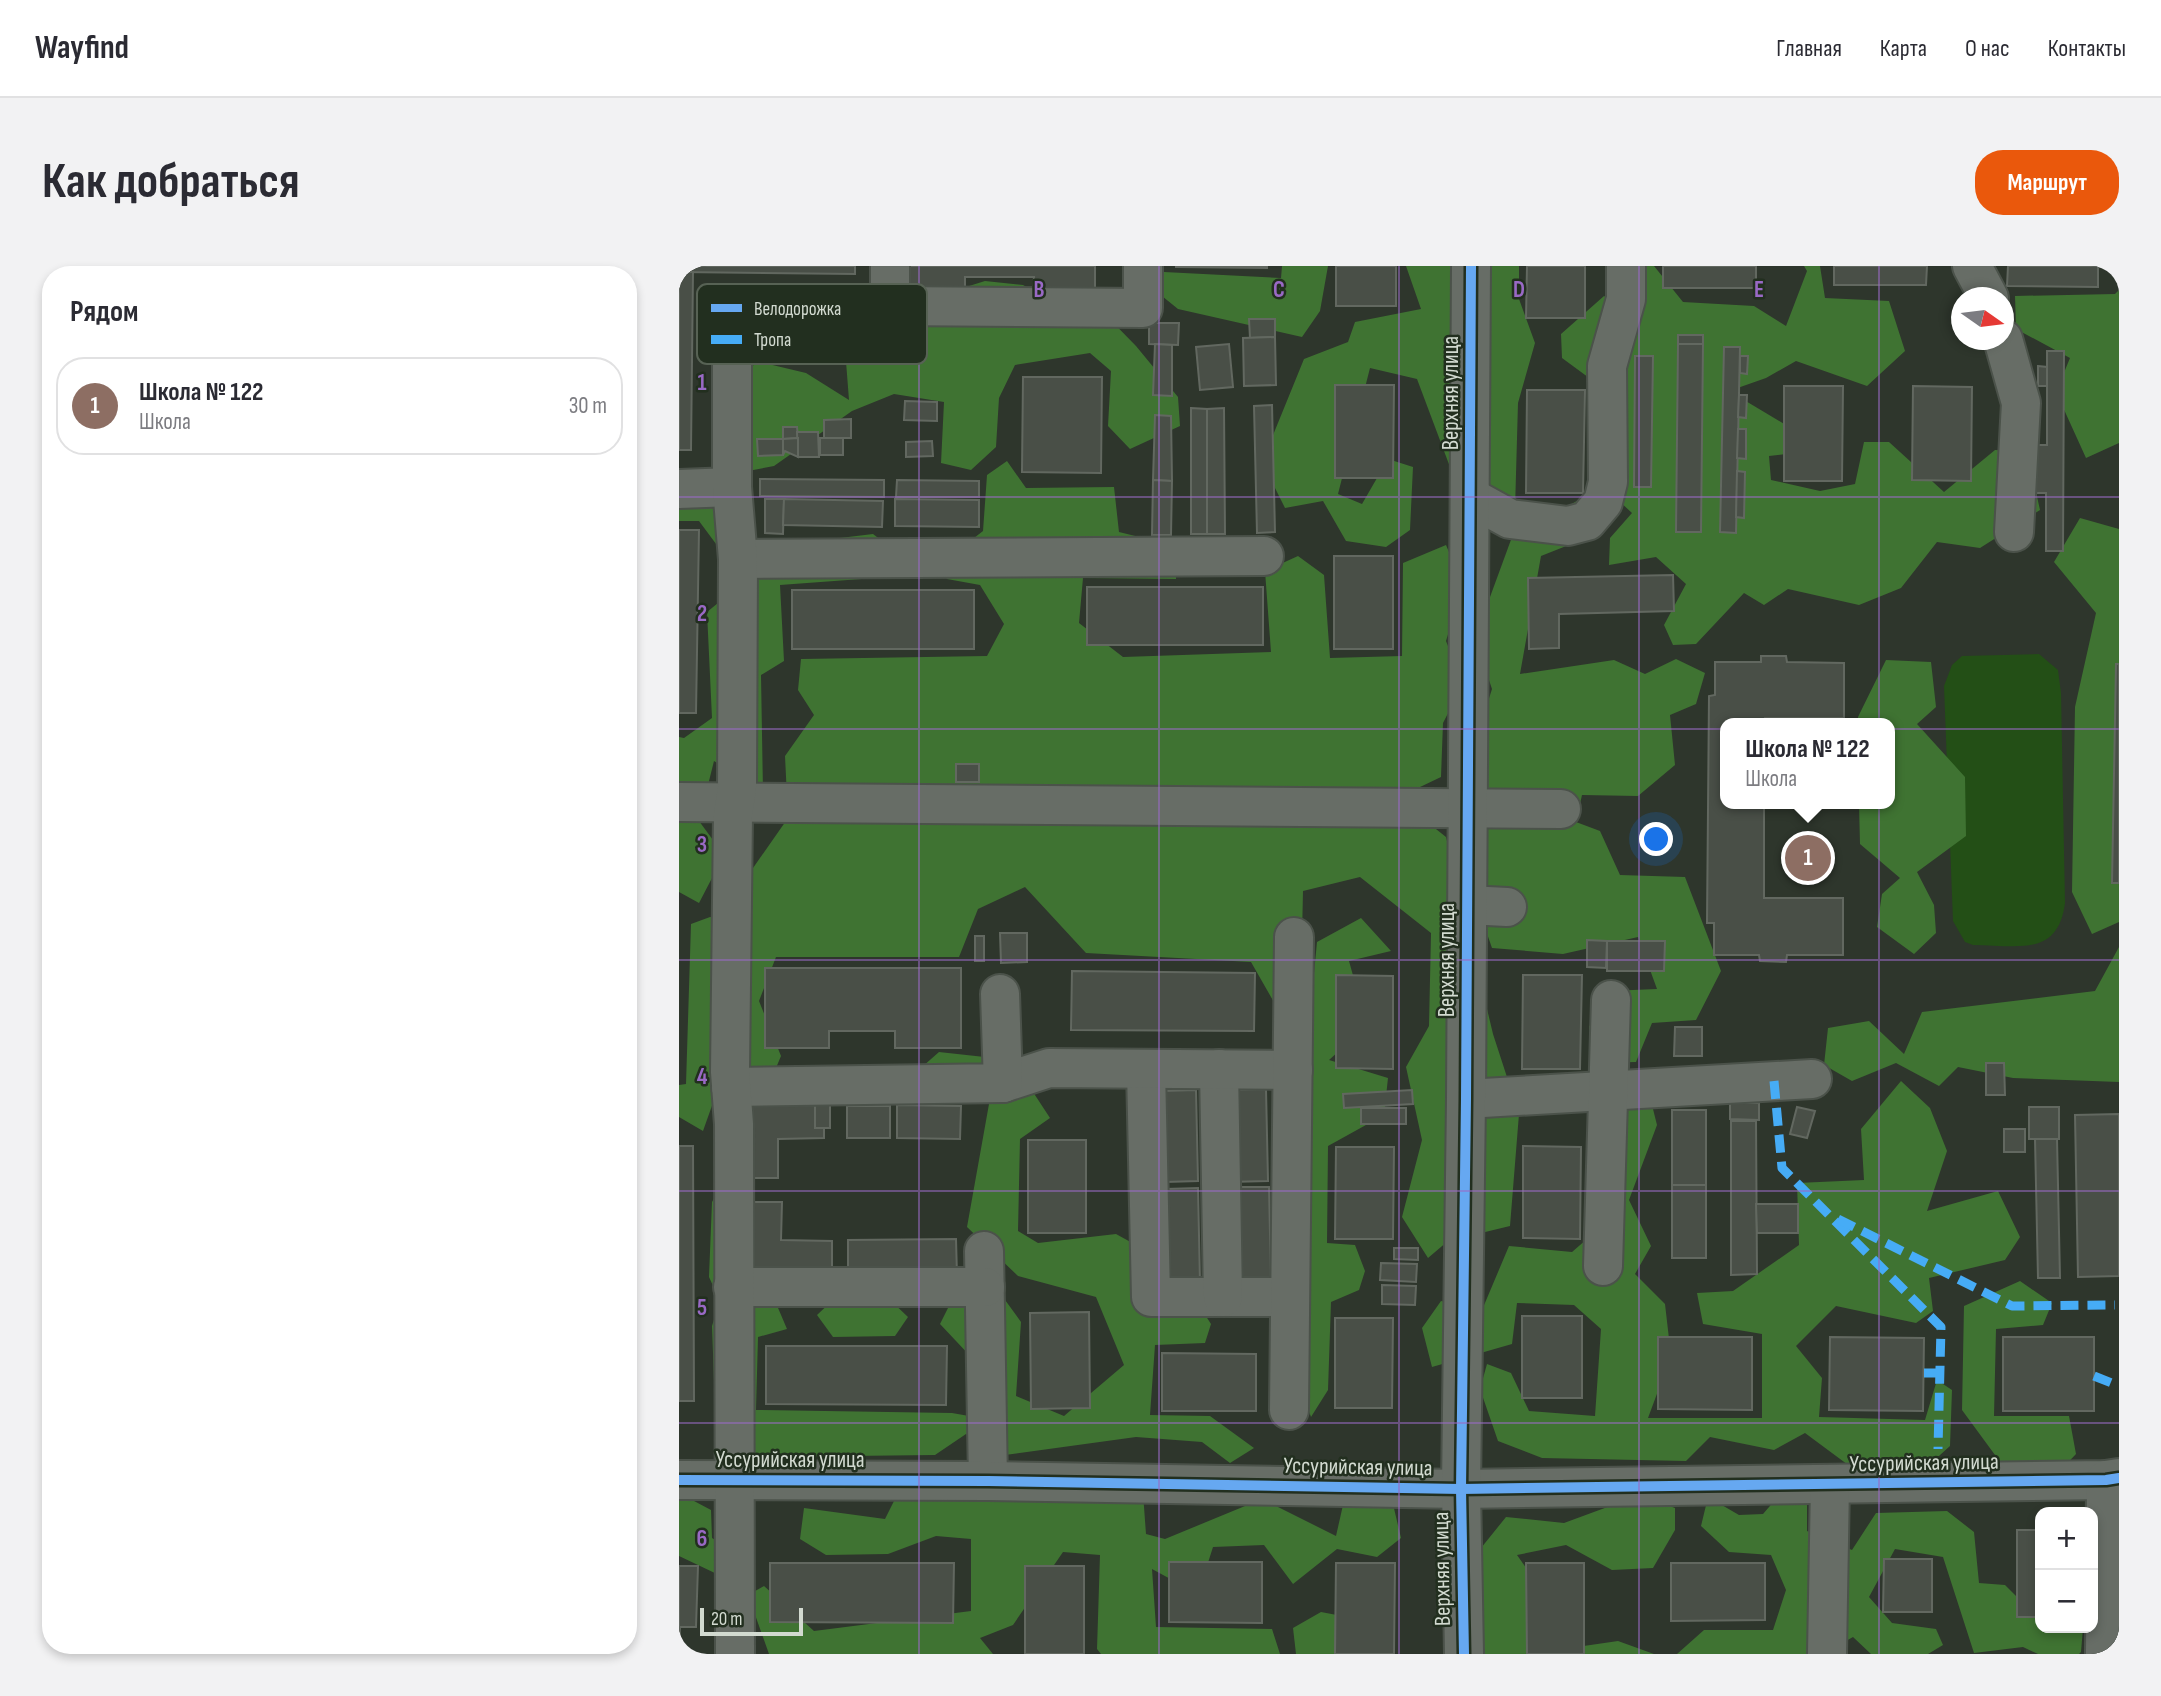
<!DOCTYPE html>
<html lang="ru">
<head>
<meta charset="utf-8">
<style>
  body { margin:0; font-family:"Sofia Sans Condensed",sans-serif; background:#f2f2f3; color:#2b2b33 }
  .controls { position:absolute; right:21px; bottom:21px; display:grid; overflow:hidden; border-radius:14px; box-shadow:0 4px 10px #0003 }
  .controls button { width:63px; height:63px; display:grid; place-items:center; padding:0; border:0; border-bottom:2px solid #e1e1e2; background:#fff; color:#2b2b33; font:35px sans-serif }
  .compass { position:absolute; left:1272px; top:21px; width:63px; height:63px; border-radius:50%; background:#fff; box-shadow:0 4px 10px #0003; rotate:104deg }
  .scale { position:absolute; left:21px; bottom:18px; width:103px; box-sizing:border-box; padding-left:7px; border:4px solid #d2dad0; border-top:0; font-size:19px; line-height:24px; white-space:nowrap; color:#d2dad0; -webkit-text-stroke:5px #222f1f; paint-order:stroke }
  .you { position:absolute; left:978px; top:574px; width:24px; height:24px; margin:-18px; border:5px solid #fff; border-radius:50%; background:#1a73e8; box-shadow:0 0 0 10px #1a73e833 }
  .badge { display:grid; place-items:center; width:46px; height:46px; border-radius:50%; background:#ea580c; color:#fff; font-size:23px; font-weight:700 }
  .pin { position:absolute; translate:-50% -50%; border:4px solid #fff; box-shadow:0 2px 7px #0006 }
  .popup { position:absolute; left:1041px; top:452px; width:175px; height:91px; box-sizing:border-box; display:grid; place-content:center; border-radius:14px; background:#fff; filter:drop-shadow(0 2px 5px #0005); font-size:23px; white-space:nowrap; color:#7c7c81 }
  .popup b { font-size:26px; color:#2b2b33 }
  .popup::after { content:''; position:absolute; left:50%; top:100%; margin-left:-14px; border:14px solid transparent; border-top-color:#fff }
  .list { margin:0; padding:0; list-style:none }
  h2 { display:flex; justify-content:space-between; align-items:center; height:91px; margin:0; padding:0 28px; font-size:30px }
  h2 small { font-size:23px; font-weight:400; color:#7c7c81 }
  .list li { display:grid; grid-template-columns:46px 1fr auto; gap:21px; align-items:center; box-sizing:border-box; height:98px; margin:0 14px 14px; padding:0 14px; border:2px solid #e1e1e2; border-radius:28px }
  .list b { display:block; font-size:26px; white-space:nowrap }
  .list p { margin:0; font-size:23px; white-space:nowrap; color:#7c7c81 }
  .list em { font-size:23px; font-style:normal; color:#7c7c81 }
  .map { position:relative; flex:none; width:1440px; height:1388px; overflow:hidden; border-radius:28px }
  header { display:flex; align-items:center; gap:42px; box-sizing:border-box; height:98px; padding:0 35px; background:#fff; border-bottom:2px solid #e1e1e2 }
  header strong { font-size:33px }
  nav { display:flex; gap:38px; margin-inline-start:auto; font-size:24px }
  .intro { display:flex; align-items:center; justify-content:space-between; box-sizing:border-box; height:168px; padding:0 42px }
  h1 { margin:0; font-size:49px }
  .button { padding:18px 32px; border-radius:28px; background:#ea580c; color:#fff; font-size:24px; font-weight:700 }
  main { display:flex; gap:42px; padding:0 42px }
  aside { flex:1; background:#fff; border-radius:28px; box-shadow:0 4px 10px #0003 }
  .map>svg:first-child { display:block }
  .green { fill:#234f16 }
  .forest { fill:#3f7332 }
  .building { fill:#494f47; stroke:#626860; stroke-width:2 }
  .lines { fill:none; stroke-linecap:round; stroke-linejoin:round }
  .minor-casing { stroke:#4b524a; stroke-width:42 }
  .minor { stroke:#676d66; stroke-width:38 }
  .quiet { stroke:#46acf6; stroke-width:9; stroke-dasharray:18 9; stroke-linecap:butt }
  .cycleway-casing { stroke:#222f1f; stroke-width:15 }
  .cycleway { stroke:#66a8f1; stroke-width:10 }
  .grid { fill:none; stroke:#9969c5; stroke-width:2; stroke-opacity:0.55 }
  .labels { text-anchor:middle; stroke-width:5; stroke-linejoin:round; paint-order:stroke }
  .street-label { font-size:23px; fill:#d2dad0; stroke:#222f1f }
  .key { fill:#222f1f; stroke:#576254; stroke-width:2 }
  .key-label { font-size:19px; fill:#d2dad0 }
  .grid-label { font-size:23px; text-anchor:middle; font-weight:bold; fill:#9969c5; stroke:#222f1f; stroke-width:5; stroke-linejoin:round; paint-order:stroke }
</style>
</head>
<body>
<header>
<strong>Wayfind</strong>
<nav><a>Главная</a><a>Карта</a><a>О нас</a><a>Контакты</a></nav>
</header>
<div class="intro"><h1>Как добраться</h1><a class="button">Маршрут</a></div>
<main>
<aside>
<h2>Рядом<small></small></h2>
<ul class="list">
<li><span class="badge" style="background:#8d6e63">1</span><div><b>Школа № 122</b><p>Школа</p></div><em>30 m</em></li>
</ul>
</aside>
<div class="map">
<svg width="1440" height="1388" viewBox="0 0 1440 1388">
  <rect width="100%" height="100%" fill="#2e362c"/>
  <path class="green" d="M1360,388L1379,404L1382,427L1386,637C1379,692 1338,679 1294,679L1286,676L1274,655L1265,420L1273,399L1283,390Z"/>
  <g class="forest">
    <polygon points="603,0 649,0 641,45 623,71 499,43 478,26 485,6 602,12"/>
    <polygon points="727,0 840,0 840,33 856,77 839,137 836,244 771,201 738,113 691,102 659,228 683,238 709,193 734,201 731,264 707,281 667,275 644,235 606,242 583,196 625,93 669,76 676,56 742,43"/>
    <polygon points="966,0 975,0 1004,36 1075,40 1107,60 1128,5 1125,0 1141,0 1146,32 1210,35 1226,85 1188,120 1117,95 1087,112 1050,125 1122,168 1123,186 1090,190 1092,214 1141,225 1176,218 1185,176 1210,176 1265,226 1316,184 1348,185 1361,244 1301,282 1258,276 1222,322 1180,339 1109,323 1085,339 1065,327 1017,378 994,379 985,359 1007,318 977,291 930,299 931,272 953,247 913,210 917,117 883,92 882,68 925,30 956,46 960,4"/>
    <polygon points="306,15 344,19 377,37 412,34 457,80 499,131 501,160 451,183 429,160 432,105 411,87 336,99 320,132 317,181 292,204 262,197 265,136 215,128 173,145 95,200 69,205 42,115 81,96 127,107 170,134 166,83 116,68 85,77 68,55 85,23 193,19 217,70 245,70 258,30"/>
    <polygon points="1440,24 1440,177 1407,192 1377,126 1391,92 1337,63 1336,30 1436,28"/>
    <polygon points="328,195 347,222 435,221 440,266 497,280 497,313 404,312 400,357 444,391 592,386 586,305 619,290 645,309 651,392 723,390 724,297 767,279 784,319 767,375 784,418 764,457 762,511 718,532 767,571 814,768 840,848 831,960 769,975 749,992 723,951 743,874 727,801 750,760 752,667 681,611 624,625 622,717 600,745 572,696 407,687 346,621 299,643 280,691 97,691 80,735 102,790 86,828 35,834 24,865 0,851 0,819 7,818 12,658 31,651 67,655 74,602 109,552 106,490 135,449 119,424 122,393 308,390 325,358 301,319 268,313 259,300 304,265 308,209"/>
    <polygon points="0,216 68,254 43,286 20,255 0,255"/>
    <polygon points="914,226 915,269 862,290 841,408 935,394 966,408 997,393 1026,407 1017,438 991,449 996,499 959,530 903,529 897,556 921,565 941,609 1006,611 1042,705 1017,754 973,757 957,796 916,797 910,761 930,725 978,723 959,671 884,688 813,682 782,593 794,482 813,423 796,372 833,271"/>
    <polygon points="1401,252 1440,263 1440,656 1413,668 1393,626 1396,441 1417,347 1375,296"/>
    <polygon points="194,268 215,284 196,312 101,319 105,395 82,409 84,526 35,495 20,555 45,589 20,637 0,626 0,471 5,472 33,452 28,346 111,278"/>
    <polygon points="1207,394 1252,396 1257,441 1238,458 1286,511 1287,570 1238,606 1255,639 1257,667 1235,688 1198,661 1203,628 1221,612 1181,578 1180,538 1211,538 1211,457 1179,457 1179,451"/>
    <polygon points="682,652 712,685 670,695 680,731 682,765 650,794 709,812 705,849 649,880 648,977 676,979 686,1005 680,1024 652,1036 649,1124 632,1151 622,1123 629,769 638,676"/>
    <polygon points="1440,681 1440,816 1334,812 1279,801 1260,820 1217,797 1173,815 1145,799 1149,762 1190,755 1225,788 1243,746 1416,725"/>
    <polygon points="260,786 333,794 371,852 341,873 339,965 359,977 437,968 477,990 512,1027 532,1058 526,1077 476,1079 471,1149 531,1150 575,1182 551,1197 523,1176 457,1171 326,1189 287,1168 256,1189 75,1191 37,1170 33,1060 41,1035 30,1011 33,936 45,915 108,1063 79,1071 77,1144 273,1147 290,1150 293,1092 261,1058 274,1032 321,1027 342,1056 337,1130 385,1150 445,1099 417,1031 339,1010 288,961 310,838 252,828 235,808"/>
    <polygon points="1222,815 1251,842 1268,885 1248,945 1319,925 1341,971 1326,994 1250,1012 1254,1045 1237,1057 1157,1040 1117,1080 1143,1112 1140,1151 1246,1154 1258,1114 1273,1124 1271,1180 1240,1208 1184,1210 1126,1167 1095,1184 1031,1171 1007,1195 863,1192 819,1175 801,1123 808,1098 832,1107 850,1145 916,1150 922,1063 895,1039 838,1037 833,1078 753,1101 743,1062 762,1035 803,1044 830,980 893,986 923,960 941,823 971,831 978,859 950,934 972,980 956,1008 986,1038 992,1090 969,1152 1083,1152 1083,1068 1024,1058 1018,1027 1054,1025 1120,979 1118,917 1185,914 1182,863"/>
    <polygon points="1341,1015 1373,1037 1364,1059 1317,1063 1315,1150 1390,1150 1397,1188 1377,1209 1327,1204 1283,1144 1285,1040"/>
    <polygon points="209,1032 229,1051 216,1070 154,1071 138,1049 154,1034"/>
    <polygon points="669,1217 709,1217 722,1272 698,1291 658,1283 614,1318 585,1279 534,1281 519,1328 473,1303 477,1361 593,1363 601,1388 422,1388 418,1383 421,1289 384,1286 334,1359 301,1372 314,1388 90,1388 69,1329 85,1320 135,1365 292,1345 292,1273 257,1270 209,1288 147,1289 121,1273 125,1242 206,1253 222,1221 464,1227 467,1268 486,1273 583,1233 657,1270"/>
    <polygon points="0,1227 32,1244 33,1272 52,1284 40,1309 0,1290"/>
    <polygon points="1102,1227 1128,1229 1128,1265 1173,1284 1197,1247 1268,1245 1295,1266 1300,1317 1326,1319 1361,1354 1361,1362 1369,1362 1374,1366 1388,1362 1404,1362 1402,1386 1400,1388 1359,1388 1344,1381 1295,1387 1264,1291 1216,1283 1190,1331 1213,1357 1257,1363 1264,1379 1249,1388 1192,1388 1174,1371 1144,1388 998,1388 1025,1364 1094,1364 1107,1324 1092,1289 1050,1286 1022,1260 1029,1231 1060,1249 1084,1248"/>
    <polygon points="961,1229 996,1242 996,1264 974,1302 933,1304 887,1279 838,1289 866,1329 877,1384 939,1375 975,1388 765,1388 766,1370 805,1359 802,1282 827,1251 885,1257"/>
    <polygon points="642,1346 663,1350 676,1388 617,1388 614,1362"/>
  </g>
  <g class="building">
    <polygon points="0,0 176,0 176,8 0,6"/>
    <polygon points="224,0 416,0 416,24 354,23 355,11 286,11 286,23 224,22"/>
    <polygon points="497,0 588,0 588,2 497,1"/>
    <rect x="657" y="0" width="60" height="40"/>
    <polygon points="848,0 906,0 906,52 847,52"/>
    <rect x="984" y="0" width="93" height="22"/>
    <polygon points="1155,0 1248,0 1247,19 1155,19"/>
    <polygon points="1329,0 1419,0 1419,21 1328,20"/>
    <polygon points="0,6 14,6 12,184 0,184"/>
    <polygon points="570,53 596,53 596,71 571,72"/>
    <polygon points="470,57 500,57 499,79 470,78"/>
    <rect x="999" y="69" width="25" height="9"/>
    <polygon points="596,71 597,119 565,120 564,72"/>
    <polygon points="476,78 493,79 493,130 474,129"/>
    <polygon points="550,78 554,121 521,124 517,81"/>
    <polygon points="999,78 1024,78 1022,266 997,266"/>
    <polygon points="1045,81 1061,81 1057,267 1041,266"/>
    <polygon points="1368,85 1385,85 1384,285 1367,285 1367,227 1356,227 1356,179 1368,179"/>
    <polygon points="956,90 974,90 972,221 955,221"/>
    <polygon points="1061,90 1069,90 1068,108 1061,107"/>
    <polygon points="1359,100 1368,101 1368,120 1359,120"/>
    <polygon points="344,111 423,111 422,207 343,206"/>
    <polygon points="656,119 715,119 714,212 656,212"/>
    <polygon points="1105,120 1164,120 1163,215 1105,215"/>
    <polygon points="1234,120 1293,121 1292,215 1233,214"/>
    <polygon points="848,124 906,124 904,227 847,227"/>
    <polygon points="1060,129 1068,129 1067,152 1059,151"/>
    <polygon points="226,135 258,136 258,155 225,154"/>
    <polygon points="593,139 596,266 578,267 575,140"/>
    <polygon points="512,142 528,143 528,268 512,268"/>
    <polygon points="545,142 546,268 528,268 528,143"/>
    <polygon points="476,149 492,150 493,215 474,214"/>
    <polygon points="172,153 172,172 145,172 145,154"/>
    <polygon points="104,161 118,161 119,172 104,173"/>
    <polygon points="1059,163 1067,163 1067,193 1058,192"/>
    <polygon points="118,166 139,166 140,191 119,191"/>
    <polygon points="119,172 119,191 106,185 104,189 104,173"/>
    <rect x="141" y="172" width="23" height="17"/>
    <polygon points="78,173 104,173 104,189 79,190"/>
    <polygon points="253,175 254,190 227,191 227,176"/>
    <polygon points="1058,205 1066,206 1065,252 1057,251"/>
    <polygon points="81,213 205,214 205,231 81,230"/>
    <polygon points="218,214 300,215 300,231 217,231"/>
    <polygon points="474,214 493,215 492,269 473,269"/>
    <polygon points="86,233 105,233 104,268 86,267"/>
    <polygon points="105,233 204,235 203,261 104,259"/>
    <polygon points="216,233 300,234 300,261 216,260"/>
    <polygon points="0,264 20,264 17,447 0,447"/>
    <rect x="655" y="290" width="59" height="93"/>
    <polygon points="994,309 995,345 880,348 880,382 850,383 849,312"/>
    <rect x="408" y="321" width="176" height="58"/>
    <rect x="113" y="324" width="182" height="59"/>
    <polygon points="1082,390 1107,390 1108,396 1165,397 1165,452 1086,452 1085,457 1047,457 1047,538 1085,538 1085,632 1164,632 1164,689 1108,689 1107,696 1081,695 1080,689 1035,689 1035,657 1028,657 1030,430 1036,429 1036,396 1082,396"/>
    <polygon points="1437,398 1440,398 1440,617 1433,617"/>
    <rect x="277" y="498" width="23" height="18"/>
    <polygon points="321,667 348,667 348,696 322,697"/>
    <rect x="296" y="670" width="9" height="25"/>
    <polygon points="908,674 928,675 927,702 908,701"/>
    <polygon points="928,675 986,675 985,705 928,705"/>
    <polygon points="86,702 282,702 282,782 216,782 216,765 150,765 150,782 86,782"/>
    <polygon points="393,705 576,707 575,765 392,764"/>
    <polygon points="657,709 714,710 714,803 657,802"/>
    <polygon points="844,709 903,709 901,803 843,803"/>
    <polygon points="996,761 1023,761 1023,790 995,790"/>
    <polygon points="1307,797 1325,797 1326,829 1307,829"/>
    <polygon points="587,823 589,915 550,916 548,824"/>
    <polygon points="517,824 519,915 487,916 484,825"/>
    <polygon points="733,824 734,838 665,842 664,828"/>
    <polygon points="1051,837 1080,837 1080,854 1051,853"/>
    <polygon points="136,839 136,862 145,862 145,872 99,873 99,912 66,912 65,840"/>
    <rect x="136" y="839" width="15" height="23"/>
    <polygon points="218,839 282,840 281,873 218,872"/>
    <rect x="168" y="840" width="43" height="32"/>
    <polygon points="1118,841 1136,845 1128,872 1111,868"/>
    <rect x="1350" y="841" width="30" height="32"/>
    <rect x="682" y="842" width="45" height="16"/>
    <rect x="993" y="844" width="34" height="75"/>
    <polygon points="1440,848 1440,1010 1399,1011 1396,849"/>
    <polygon points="1052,855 1077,855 1078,1008 1052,1009"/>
    <rect x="1325" y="863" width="21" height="23"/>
    <polygon points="1356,873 1378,873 1381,1012 1359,1012"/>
    <rect x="349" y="874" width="58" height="93"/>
    <polygon points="0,880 14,880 15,1135 0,1135"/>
    <polygon points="844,880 902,881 901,973 844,972"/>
    <polygon points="657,881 715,881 714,973 656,973"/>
    <rect x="993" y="919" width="34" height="73"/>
    <polygon points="551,921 590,921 592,1015 553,1016"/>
    <polygon points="519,922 521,1017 490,1018 487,923"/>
    <polygon points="67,936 103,936 102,974 153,975 153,1008 66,1007"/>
    <polygon points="1077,938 1119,938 1119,967 1078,967"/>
    <polygon points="277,973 278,1009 169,1010 169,974"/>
    <polygon points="715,982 739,982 739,994 715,993"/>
    <polygon points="702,997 738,998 737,1016 701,1014"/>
    <polygon points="703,1019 737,1020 736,1039 703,1038"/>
    <polygon points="410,1046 411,1142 352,1143 351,1047"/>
    <rect x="843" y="1050" width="60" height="82"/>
    <polygon points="656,1052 714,1052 713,1142 656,1142"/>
    <polygon points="979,1071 1073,1071 1073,1144 979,1143"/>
    <polygon points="1151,1071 1245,1072 1244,1145 1150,1144"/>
    <rect x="1324" y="1071" width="91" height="74"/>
    <polygon points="87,1080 268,1080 267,1139 87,1138"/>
    <polygon points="483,1087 577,1088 577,1145 483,1145"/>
    <rect x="1338" y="1264" width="23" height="87"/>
    <polygon points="1205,1293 1253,1293 1253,1346 1204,1346"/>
    <polygon points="490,1296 583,1296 583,1357 490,1356"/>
    <polygon points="91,1297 275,1297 274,1357 91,1356"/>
    <polygon points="657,1297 716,1297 715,1388 656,1388"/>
    <polygon points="847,1297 905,1297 905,1388 848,1388"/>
    <polygon points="992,1297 1086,1297 1086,1354 992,1355"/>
    <polygon points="0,1300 19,1300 17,1361 1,1361 0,1388"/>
    <rect x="346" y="1300" width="59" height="88"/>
  </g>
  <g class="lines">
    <g class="minor-casing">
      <g id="minor">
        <polyline points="1293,0 1310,32"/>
        <polyline points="211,40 464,42 464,0"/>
        <polyline points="1324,73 1342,137 1335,266"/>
        <polyline points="0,223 53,221"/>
        <polyline points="791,231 831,253 889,260 908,255 924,236 929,216 928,100 947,33 947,0"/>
        <polyline points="59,293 585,290"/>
        <polyline points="0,536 882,543"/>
        <polyline points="788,639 828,641"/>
        <polyline points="467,803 472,1031 611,1031"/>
        <polyline points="540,803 544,1031"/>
        <polyline points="324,817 370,802 614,804"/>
        <polyline points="52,821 324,817 321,728"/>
        <polyline points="787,833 1133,813"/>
        <polyline points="305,985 309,1215"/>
        <polyline points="924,1000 932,734"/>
        <polyline points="54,1021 306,1021"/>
        <polyline points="610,1144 615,671"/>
        <polyline points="0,1214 309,1215 782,1223 1427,1214 1440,1212"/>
        <polyline points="56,1388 55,858 51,806 54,548 58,523 59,293 53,221 53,40 211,40 211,0"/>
        <polyline points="785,1388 782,1223 787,833 792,0"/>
        <polyline points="1148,1388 1151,1218"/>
        <polyline points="1426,1388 1427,1214"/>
      </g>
    </g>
    <use href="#minor" class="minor"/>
    <g class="quiet">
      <polyline points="1095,815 1103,902 1262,1061 1259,1183"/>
      <polyline points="1159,953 1333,1040 1436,1039"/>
      <polyline points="1245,1107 1261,1107"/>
      <polyline points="1415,1110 1440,1120"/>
    </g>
    <g class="cycleway-casing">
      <g id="cycleway">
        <polyline points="0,1214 309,1215 782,1223 1427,1214 1440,1212"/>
        <polyline points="785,1388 782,1223 787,833 792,0"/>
      </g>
    </g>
    <use href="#cycleway" class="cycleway"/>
  </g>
  <path class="grid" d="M240,0V1388M480,0V1388M720,0V1388M960,0V1388M1200,0V1388M0,231H1440M0,463H1440M0,694H1440M0,925H1440M0,1157H1440"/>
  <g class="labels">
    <g class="street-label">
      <text transform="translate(771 127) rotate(-90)" y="8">Верхняя улица</text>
      <text transform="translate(767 694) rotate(-90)" y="8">Верхняя улица</text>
      <text x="111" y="1201">Уссурийская улица</text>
      <text transform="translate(1245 1196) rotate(-1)" y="8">Уссурийская улица</text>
      <text transform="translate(679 1200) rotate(1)" y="8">Уссурийская улица</text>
      <text transform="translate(762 1303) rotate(-91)" y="8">Верхняя улица</text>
    </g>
  </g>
  <rect x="18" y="18" width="230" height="80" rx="10" class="key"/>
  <rect x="32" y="38" width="31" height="8" fill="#66a8f1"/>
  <rect x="32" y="69" width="31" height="9" fill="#46acf6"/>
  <g class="key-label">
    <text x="75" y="49">Велодорожка</text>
    <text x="75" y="80">Тропа</text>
  </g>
  <g class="grid-label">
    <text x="360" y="31">B</text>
    <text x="600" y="31">C</text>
    <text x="840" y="31">D</text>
    <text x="1080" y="31">E</text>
    <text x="23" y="124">1</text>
    <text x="23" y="355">2</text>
    <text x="23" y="586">3</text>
    <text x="23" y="818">4</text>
    <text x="23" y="1049">5</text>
    <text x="23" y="1280">6</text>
  </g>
</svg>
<div class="controls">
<button>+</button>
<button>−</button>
</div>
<svg class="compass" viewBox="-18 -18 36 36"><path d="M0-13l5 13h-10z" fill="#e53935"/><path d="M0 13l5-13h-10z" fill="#7c7c81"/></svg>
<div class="scale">20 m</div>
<div class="you"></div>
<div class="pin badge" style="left:1129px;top:592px;background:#8d6e63">1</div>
<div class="popup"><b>Школа № 122</b>Школа</div>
</div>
</main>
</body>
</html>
